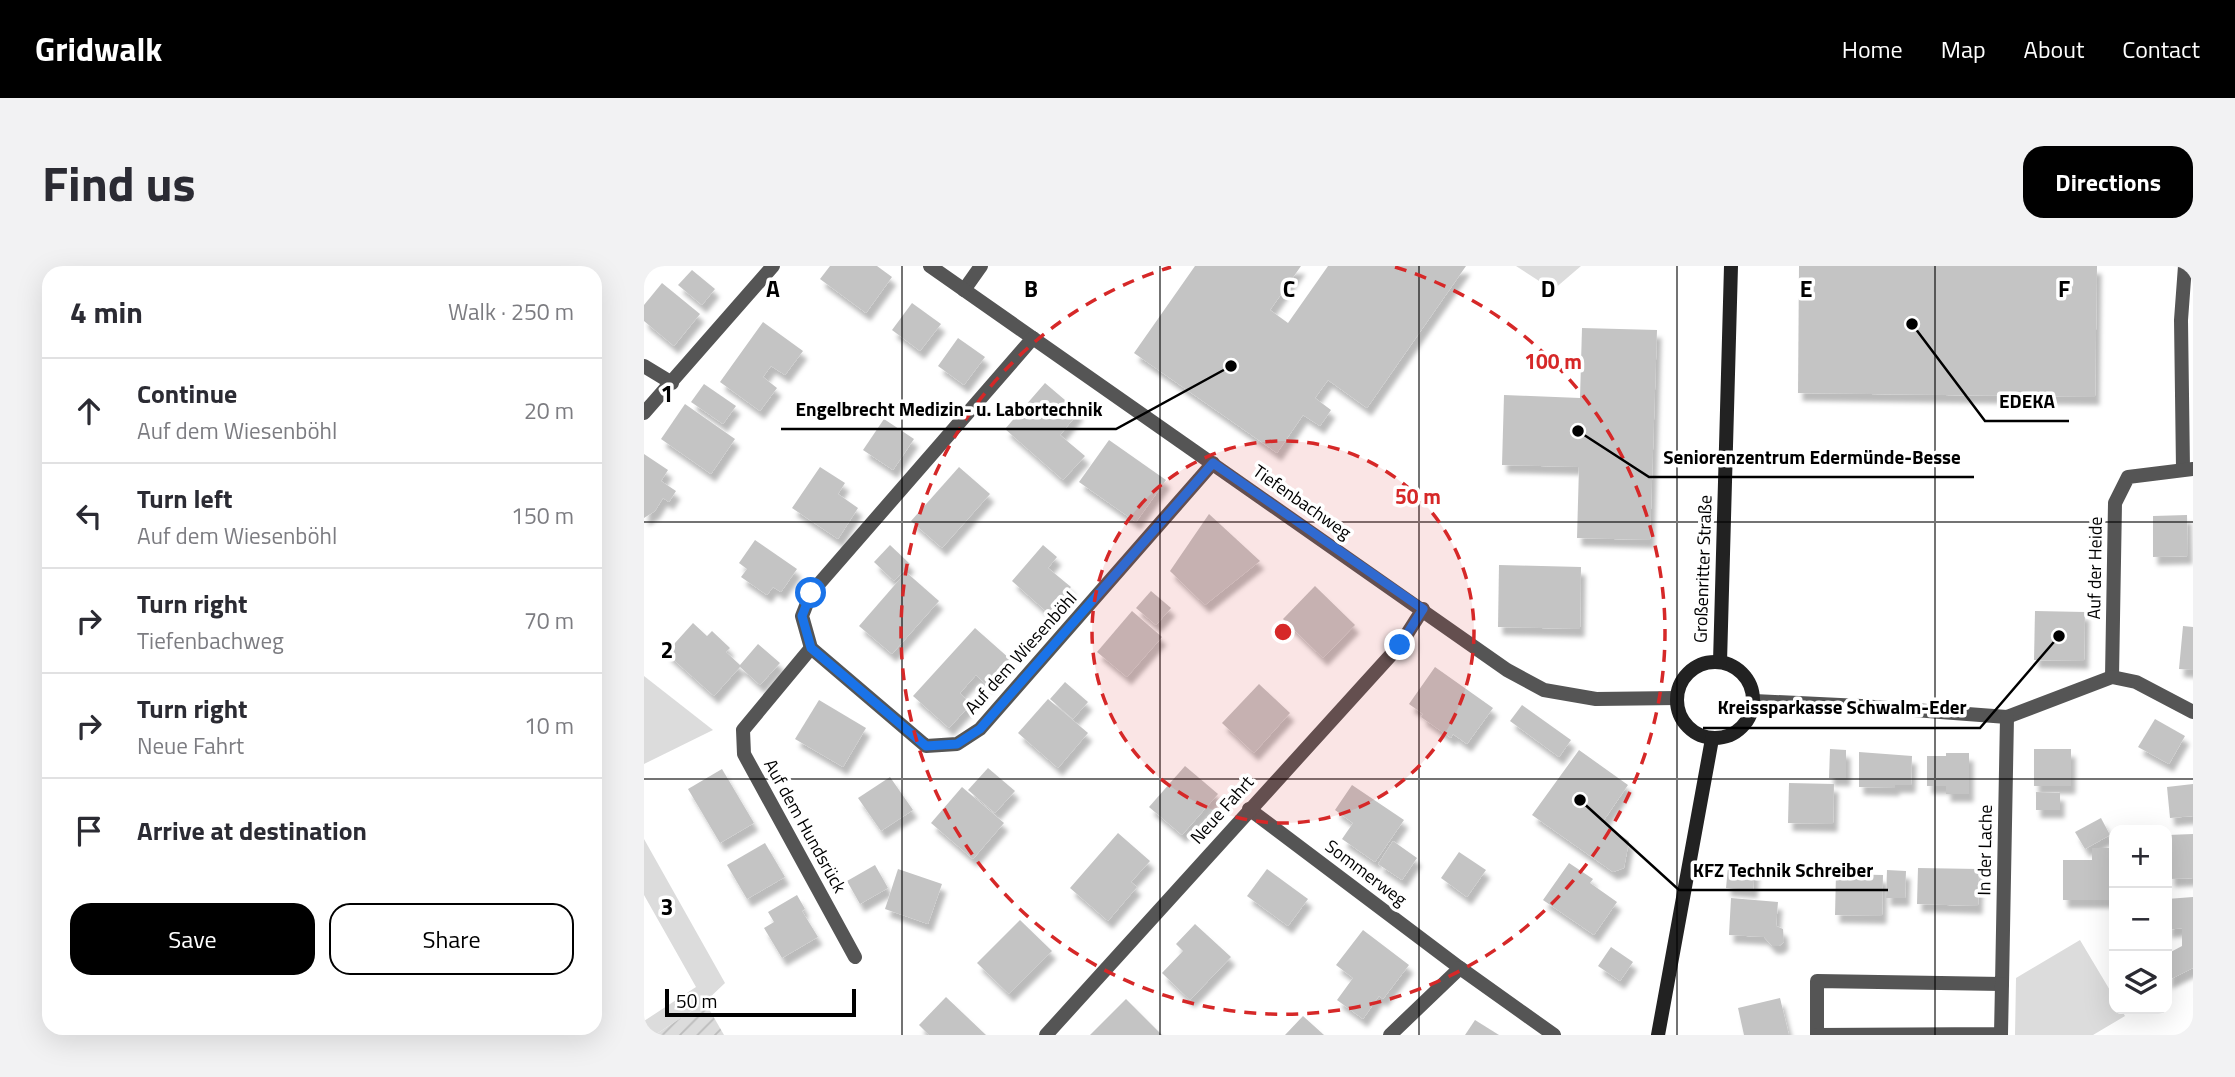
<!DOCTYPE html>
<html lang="en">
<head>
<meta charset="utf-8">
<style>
  body { margin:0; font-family:"Titillium Web",sans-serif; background:#f2f2f3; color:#2b2b33 }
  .controls { position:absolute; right:21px; bottom:21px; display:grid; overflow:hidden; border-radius:14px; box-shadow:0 7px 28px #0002 }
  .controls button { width:63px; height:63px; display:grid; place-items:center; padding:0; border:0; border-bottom:2px solid #e1e1e2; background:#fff; color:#2b2b33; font:35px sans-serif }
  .scale { position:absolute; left:21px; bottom:18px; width:191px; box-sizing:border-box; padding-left:7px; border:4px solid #000; border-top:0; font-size:19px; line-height:24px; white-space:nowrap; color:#000; -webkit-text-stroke:5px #fff; paint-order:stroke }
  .stop { position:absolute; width:21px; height:21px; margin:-16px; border:5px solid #1a73e8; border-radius:50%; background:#fff }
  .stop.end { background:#1a73e8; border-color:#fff; box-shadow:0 2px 7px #0008 }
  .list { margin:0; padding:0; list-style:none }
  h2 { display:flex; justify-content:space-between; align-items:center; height:91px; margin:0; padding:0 28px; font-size:30px }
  h2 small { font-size:23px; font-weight:400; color:#7c7c81 }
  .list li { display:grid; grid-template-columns:46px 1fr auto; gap:21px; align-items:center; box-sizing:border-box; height:105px; padding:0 28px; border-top:2px solid #e1e1e2 }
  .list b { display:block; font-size:26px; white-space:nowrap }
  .list p { margin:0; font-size:23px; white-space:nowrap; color:#7c7c81 }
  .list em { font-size:23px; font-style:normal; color:#7c7c81 }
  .actions { display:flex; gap:14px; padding:21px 28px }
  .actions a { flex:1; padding:16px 0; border:2px solid #000; border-radius:21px; text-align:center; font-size:24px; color:#000 }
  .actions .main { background:#000; color:#fff }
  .icon { flex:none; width:38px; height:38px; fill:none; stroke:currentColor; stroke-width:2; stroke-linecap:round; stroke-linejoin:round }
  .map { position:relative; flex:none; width:1549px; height:769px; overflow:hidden; border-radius:21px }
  header { display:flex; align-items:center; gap:42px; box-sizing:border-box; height:98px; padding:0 35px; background:#000; color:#fff }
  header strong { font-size:33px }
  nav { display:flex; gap:38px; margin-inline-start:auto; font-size:24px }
  .intro { display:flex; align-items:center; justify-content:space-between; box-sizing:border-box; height:168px; padding:0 42px }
  h1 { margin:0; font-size:49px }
  .button { padding:18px 32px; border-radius:21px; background:#000; color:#fff; font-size:24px; font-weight:700 }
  main { display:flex; gap:42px; padding:0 42px }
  aside { flex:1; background:#fff; border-radius:21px; box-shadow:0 7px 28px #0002 }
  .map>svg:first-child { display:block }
  .green { fill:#dcdcdc }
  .garden { fill:url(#garden-furrows) }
  .building { fill:#c4c4c4; filter:url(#shadow) }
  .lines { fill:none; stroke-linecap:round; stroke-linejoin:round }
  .service { stroke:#555; stroke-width:14 }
  .minor { stroke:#555; stroke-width:14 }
  .secondary { stroke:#222; stroke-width:14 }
  .route { stroke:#1a73e8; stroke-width:9 }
  .grid { fill:none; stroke:#000; stroke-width:2; stroke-opacity:0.55 }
  .ring { fill:none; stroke:#d62828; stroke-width:3.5; stroke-dasharray:12 9 }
  .labels { text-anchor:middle; stroke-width:7; stroke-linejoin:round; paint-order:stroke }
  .street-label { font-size:18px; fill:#000; stroke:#fff }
  .grid-label { font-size:23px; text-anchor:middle; font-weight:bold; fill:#000; stroke:#fff; stroke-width:7; stroke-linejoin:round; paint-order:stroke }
  .centre { fill:#d62828; stroke:#fff; stroke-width:3.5 }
  .ring-label { font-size:21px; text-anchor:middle; font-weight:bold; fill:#d62828; stroke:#fff; stroke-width:7; stroke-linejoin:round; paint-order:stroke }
  .leader { fill:none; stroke:#000; stroke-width:2.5 }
  .callout-dot { fill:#000; stroke:#fff; stroke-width:2.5 }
  .callout-label { font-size:19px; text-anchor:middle; font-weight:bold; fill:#000; stroke:#fff; stroke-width:7; stroke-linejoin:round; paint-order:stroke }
</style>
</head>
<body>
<header>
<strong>Gridwalk</strong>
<nav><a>Home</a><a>Map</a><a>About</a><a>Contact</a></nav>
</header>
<div class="intro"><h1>Find us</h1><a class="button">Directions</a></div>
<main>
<aside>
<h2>4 min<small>Walk · 250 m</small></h2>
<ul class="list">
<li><svg class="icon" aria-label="ahead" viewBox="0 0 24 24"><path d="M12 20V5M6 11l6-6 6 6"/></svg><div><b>Continue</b><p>Auf dem Wiesenböhl</p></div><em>20 m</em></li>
<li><svg class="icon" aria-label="left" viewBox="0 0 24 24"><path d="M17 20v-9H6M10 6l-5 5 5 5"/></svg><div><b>Turn left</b><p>Auf dem Wiesenböhl</p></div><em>150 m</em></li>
<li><svg class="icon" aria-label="right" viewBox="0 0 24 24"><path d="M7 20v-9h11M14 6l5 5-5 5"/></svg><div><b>Turn right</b><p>Tiefenbachweg</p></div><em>70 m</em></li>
<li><svg class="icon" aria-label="right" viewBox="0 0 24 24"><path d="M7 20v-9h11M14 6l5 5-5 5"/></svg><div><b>Turn right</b><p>Neue Fahrt</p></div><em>10 m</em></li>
<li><svg class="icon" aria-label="arrive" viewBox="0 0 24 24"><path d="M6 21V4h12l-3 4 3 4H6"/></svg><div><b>Arrive at destination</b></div></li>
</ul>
<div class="actions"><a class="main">Save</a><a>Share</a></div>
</aside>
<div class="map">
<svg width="1549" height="769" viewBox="0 0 1549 769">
  <defs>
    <pattern id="garden-furrows" width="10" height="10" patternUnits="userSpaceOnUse" patternTransform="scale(1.75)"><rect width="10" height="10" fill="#dcdcdc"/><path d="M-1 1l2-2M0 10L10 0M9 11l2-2" fill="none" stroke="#bbb"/></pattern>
    <filter id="shadow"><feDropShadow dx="4.5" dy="8" stdDeviation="2" flood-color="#0004"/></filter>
  </defs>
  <rect width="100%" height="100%" fill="#fff"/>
  <g class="green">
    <polygon points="872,0 937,0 909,24"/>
    <polygon points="0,410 69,464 0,498"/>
    <polygon points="0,573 81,717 61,736 11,769 0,769 0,755 52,721 0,629"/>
    <polygon points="1436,674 1470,731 1470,743 1477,743 1481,750 1449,769 1371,769 1372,712"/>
  </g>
  <polygon class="garden" points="61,736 80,769 11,769"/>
  <g class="building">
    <polygon points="186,0 233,0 248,11 222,47 176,13"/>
    <polygon points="551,0 657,0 626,44 644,57 684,0 822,0 723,142 684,114 671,132 687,144 676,160 659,149 633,187 490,87"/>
    <polygon points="1155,0 1453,0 1451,131 1154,127"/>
    <polygon points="48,4 71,23 58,39 34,19"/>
    <polygon points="18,17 56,48 30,80 0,55 0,39"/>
    <polygon points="268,37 297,58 276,85 248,64"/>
    <polygon points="119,56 159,85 141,109 127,100 119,111 133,122 116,145 76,116"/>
    <polygon points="938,62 1013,64 1006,274 933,272 935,201 858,199 860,129 936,132"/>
    <polygon points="314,72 341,91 320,119 294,100"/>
    <polygon points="401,117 435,146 416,169 441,190 419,214 361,163"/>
    <polygon points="60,118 92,140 79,158 47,136"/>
    <polygon points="41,138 91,173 67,208 17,173"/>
    <polygon points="240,153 270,173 249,204 219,184"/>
    <polygon points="465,174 522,214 492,256 435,216"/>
    <polygon points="0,188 24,204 17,215 32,225 25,236 19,232 11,245 0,252"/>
    <polygon points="176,201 201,217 194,228 214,242 194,273 148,242"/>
    <polygon points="315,201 346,228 298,282 267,255"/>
    <polygon points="565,248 616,295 561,339 526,305"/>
    <polygon points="1543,249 1544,290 1509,291 1509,250"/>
    <polygon points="111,274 153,303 137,326 129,321 123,329 97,311 103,303 95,297"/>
    <polygon points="246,279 266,298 250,315 230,296"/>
    <polygon points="399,279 413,291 404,302 427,321 404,347 368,315"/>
    <polygon points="855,299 937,301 936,363 854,361"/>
    <polygon points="262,306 295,335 248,388 215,360"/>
    <polygon points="671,320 711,359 679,392 639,353"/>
    <polygon points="507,325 527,342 512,359 492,342"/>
    <polygon points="488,345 518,371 483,411 453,386"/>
    <polygon points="1391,345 1441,346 1440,395 1390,394"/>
    <polygon points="49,357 63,370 68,365 86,382 82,386 96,399 114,378 136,397 116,419 96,401 70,430 22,387"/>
    <polygon points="1539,360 1549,361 1549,404 1535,403"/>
    <polygon points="331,362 366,393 343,419 332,409 316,427 327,438 305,462 269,430"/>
    <polygon points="791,401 849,442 823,478 809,468 807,472 777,451 779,448 765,438"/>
    <polygon points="421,416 444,436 429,453 406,433"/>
    <polygon points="615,418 646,447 610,487 578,457"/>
    <polygon points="404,433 444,467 414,502 374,467"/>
    <polygon points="175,434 222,462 199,501 151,473"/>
    <polygon points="878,439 927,474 915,491 866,455"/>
    <polygon points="1511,453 1541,470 1525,498 1494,481"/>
    <polygon points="1186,483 1202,484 1202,512 1185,512"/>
    <rect x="1390" y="483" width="37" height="37"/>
    <polygon points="935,484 984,519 958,557 985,575 980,602 969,606 888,549"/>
    <polygon points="1215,486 1268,490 1267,519 1251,519 1251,522 1215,521"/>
    <polygon points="1302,487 1325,487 1325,528 1302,528 1302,520 1283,520 1283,490 1302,490"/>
    <polygon points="541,500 574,528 538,569 505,541"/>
    <polygon points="344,502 371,525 351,547 324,524"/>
    <polygon points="78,503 110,557 76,577 44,523"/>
    <polygon points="246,511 269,544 237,565 214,532"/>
    <polygon points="1145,517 1190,518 1189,558 1144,557"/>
    <polygon points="1549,518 1549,550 1526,552 1523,521"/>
    <polygon points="708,519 760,554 731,596 698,573 709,557 691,544"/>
    <polygon points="318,521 360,557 329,593 287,557"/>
    <polygon points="1392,526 1416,527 1416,544 1392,544"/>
    <polygon points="1457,552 1466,569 1441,583 1431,566"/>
    <polygon points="474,567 506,595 487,616 493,621 464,655 426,622"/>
    <polygon points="1549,568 1549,612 1526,613 1524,569"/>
    <polygon points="749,575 773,592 758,614 734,598"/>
    <polygon points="121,577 141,611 103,633 83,599"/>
    <polygon points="1448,582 1469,582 1470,634 1419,634 1419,594 1448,594"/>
    <polygon points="815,586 842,604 823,631 797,612"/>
    <polygon points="925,597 949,613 946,617 973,636 950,669 899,634"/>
    <polygon points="231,599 244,622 216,638 203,615"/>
    <polygon points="1084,601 1111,603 1109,624 1082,622"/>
    <polygon points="1274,602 1335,603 1334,640 1273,638"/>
    <polygon points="254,603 298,618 284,658 241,643"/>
    <polygon points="623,603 664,633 644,660 603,630"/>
    <polygon points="1243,604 1262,605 1261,632 1242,632"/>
    <polygon points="1192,608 1239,609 1238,650 1191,649"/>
    <polygon points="153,629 161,643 158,645 174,671 138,692 120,662 130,656 124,646"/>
    <polygon points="1549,631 1549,702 1523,715 1523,688 1538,680 1538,662 1523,664 1523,633"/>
    <polygon points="1087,632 1134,636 1132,660 1139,663 1140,676 1135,680 1128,680 1120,671 1085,669"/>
    <polygon points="376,654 408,685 365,728 333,697"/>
    <polygon points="551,658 587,691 546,734 518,707 539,685 532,678"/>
    <polygon points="719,664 765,699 739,733 735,730 719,753 693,734 709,712 692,699"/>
    <polygon points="967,681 989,696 976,715 954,700"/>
    <polygon points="302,731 342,769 285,769 275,759"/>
    <polygon points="1136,732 1145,769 1100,769 1094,742"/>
    <polygon points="482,733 518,769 446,769"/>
    <polygon points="659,750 680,769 641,769"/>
    <polygon points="831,754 855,769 821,769"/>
  </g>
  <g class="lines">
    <polyline class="service" points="320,24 337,0"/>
    <g class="minor">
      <polyline points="286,0 863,404 900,424 952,433 1033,432"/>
      <polyline points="389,72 167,327 158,350 167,382 282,480 313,478 336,463 569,197"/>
      <polyline points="0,100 28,117"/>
      <polyline points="0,147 129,0"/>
      <polyline points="1539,203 1537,54 1541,0"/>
      <polyline points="167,382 99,464 100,488 211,691"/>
      <polyline points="1468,411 1471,237 1484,211 1549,203"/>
      <polyline points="1110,435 1217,440 1363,451 1468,411 1492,416 1549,446"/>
      <polyline points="605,543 816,702 910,769"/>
      <polyline points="402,769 756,379 779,343"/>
      <polyline points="746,769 816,702"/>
      <polyline points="1173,769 1173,715 1358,718 1363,451"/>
      <polyline points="1173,769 1357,768 1358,718"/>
    </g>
    <g class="secondary">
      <circle cx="1071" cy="434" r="38"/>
      <polyline points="1076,396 1087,0"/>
      <polyline points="1014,769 1068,473"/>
    </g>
  </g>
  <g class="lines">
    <polyline class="route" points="167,327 158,350 167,382 282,480 313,478 336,463 569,197 779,343 756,379"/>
  </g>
  <path class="grid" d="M258,0V769M516,0V769M775,0V769M1033,0V769M1291,0V769M0,256H1549M0,513H1549"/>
  <circle cx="639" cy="366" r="191" fill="#d62828" fill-opacity=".12"/>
  <g class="ring">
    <circle cx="639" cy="366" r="191"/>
    <path d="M751 1A382 382 0 1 1 527 1"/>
  </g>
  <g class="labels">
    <g class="street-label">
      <text transform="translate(658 236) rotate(35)" y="6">Tiefenbachweg</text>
      <text transform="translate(1451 302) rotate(-89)" y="6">Auf der Heide</text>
      <text transform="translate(1059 303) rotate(-88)" y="6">Großenritter Straße</text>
      <text transform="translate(377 387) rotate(-48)" y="6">Auf dem Wiesenböhl</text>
      <text transform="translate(578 544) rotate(-48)" y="6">Neue Fahrt</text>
      <text transform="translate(161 560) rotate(61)" y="6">Auf dem Hundsrück</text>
      <text transform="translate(1341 584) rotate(-89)" y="6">In der Lache</text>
      <text transform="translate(722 607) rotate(37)" y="6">Sommerweg</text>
    </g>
  </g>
  <g class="grid-label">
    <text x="129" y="31">A</text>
    <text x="387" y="31">B</text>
    <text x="645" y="31">C</text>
    <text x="904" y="31">D</text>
    <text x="1162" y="31">E</text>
    <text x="1420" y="31">F</text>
    <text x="23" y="136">1</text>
    <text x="23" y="392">2</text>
    <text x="23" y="649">3</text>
  </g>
  <circle cx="639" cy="366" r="10" class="centre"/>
  <g class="ring-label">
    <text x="909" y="103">100 m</text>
    <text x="774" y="238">50 m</text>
  </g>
  <path class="leader" d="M1268 58L1341 155H1425M587 100L472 163H137M934 165L1005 211H1330M1415 370L1336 462H1059M936 534L1035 624H1244"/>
  <g class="callout-dot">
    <circle cx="1268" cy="58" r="7"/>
    <circle cx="587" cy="100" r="7"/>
    <circle cx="934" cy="165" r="7"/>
    <circle cx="1415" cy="370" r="7"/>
    <circle cx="936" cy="534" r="7"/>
  </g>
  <g class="callout-label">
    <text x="1383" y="142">EDEKA</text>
    <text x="305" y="150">Engelbrecht Medizin- u. Labortechnik</text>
    <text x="1168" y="198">Seniorenzentrum Edermünde-Besse</text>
    <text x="1198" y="448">Kreissparkasse Schwalm-Eder</text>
    <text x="1139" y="611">KFZ Technik Schreiber</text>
  </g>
</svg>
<div class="controls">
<button>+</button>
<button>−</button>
<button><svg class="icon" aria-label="layers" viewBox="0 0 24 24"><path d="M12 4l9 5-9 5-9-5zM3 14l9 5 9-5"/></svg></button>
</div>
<div class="scale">50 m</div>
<div class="stop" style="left:167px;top:327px"></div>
<div class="stop end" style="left:756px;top:379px"></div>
</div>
</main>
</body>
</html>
